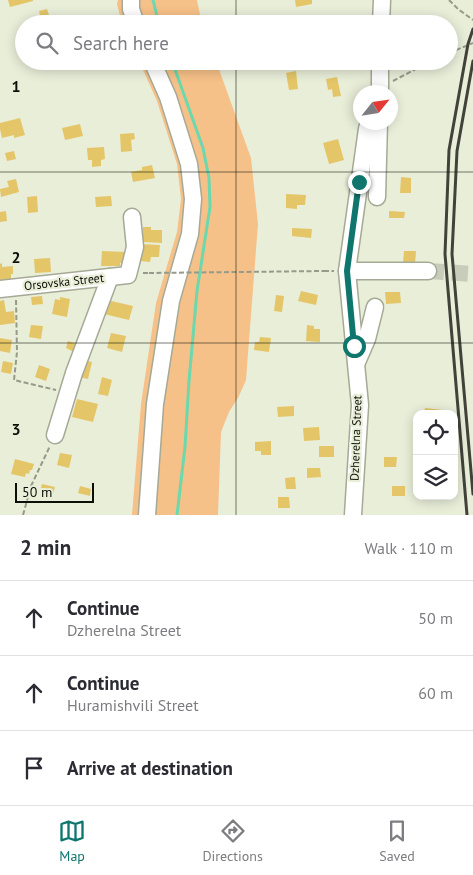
<!DOCTYPE html>
<html lang="en">
<head>
<meta charset="utf-8">
<style>
  body { margin:0; font-family:"PT Sans",sans-serif; background:#f7f7f7; color:#2b2b33 }
  .controls { position:absolute; right:15px; bottom:15px; display:grid; overflow:hidden; border-radius:10px; box-shadow:0 2px 12px #0003 }
  .controls button { width:45px; height:45px; display:grid; place-items:center; padding:0; border:0; border-bottom:1px solid #e1e1e2; background:#fff; color:#2b2b33; font:25px sans-serif }
  .compass { position:absolute; left:353px; top:85px; width:45px; height:45px; border-radius:50%; background:#fff; box-shadow:0 2px 12px #0003; rotate:60deg }
  .scale { position:absolute; left:15px; bottom:12px; width:79px; box-sizing:border-box; padding-left:5px; border:2px solid #0d0e08; border-top:0; font-size:14px; line-height:18px; white-space:nowrap; color:#0d0e08; -webkit-text-stroke:4px #e9eed9; paint-order:stroke }
  .stop { position:absolute; width:15px; height:15px; margin:-11px; border:4px solid #0f766e; border-radius:50%; background:#fff }
  .stop.end { background:#0f766e; border-color:#fff; box-shadow:0 1px 5px #0008 }
  .list { margin:0; padding:0; list-style:none }
  h2 { display:flex; justify-content:space-between; align-items:center; height:65px; margin:0; padding:0 20px; font-size:21px }
  h2 small { font-size:16px; font-weight:400; color:#7c7c81 }
  .list li { display:grid; grid-template-columns:32px 1fr auto; gap:15px; align-items:center; box-sizing:border-box; height:75px; padding:0 20px; border-top:1px solid #e1e1e2 }
  .list b { display:block; font-size:19px; white-space:nowrap }
  .list p { margin:0; font-size:16px; white-space:nowrap; color:#7c7c81 }
  .list em { font-size:16px; font-style:normal; color:#7c7c81 }
  .icon { flex:none; width:28px; height:28px; fill:none; stroke:currentColor; stroke-width:2; stroke-linecap:round; stroke-linejoin:round }
  .map { position:relative; flex:none; width:473px; height:515px; overflow:hidden }
  .search { position:absolute; background:#fff; box-shadow:0 2px 12px #0003; left:15px; right:15px; top:15px; height:55px; display:flex; align-items:center; gap:12px; box-sizing:border-box; padding:0 18px; border-radius:28px; color:#7c7c81; font-size:19px }
  .sheet { height:290px; background:#fff }
  nav { display:flex; justify-content:space-around; align-items:center; box-sizing:border-box; height:70px; border-top:1px solid #e1e1e2; background:#fff; font-size:14px; color:#7c7c81 }
  nav a { display:grid; justify-items:center; gap:2px }
  nav .on { color:#0f766e }
  .map>svg:first-child { display:block }
  .green { fill:#f6c188 }
  .lines { fill:none; stroke-linecap:round; stroke-linejoin:round }
  .stream { stroke:#6bd8ae; stroke-width:3 }
  .building { fill:#e4c668 }
  .minor-tunnel { stroke:#c8ccba; stroke-width:16; stroke-dasharray:16 8; stroke-linecap:butt }
  .minor-casing { stroke:#a5a996; stroke-width:19 }
  .path { stroke:#969a8a; stroke-width:2; stroke-dasharray:5 2.5; stroke-linecap:butt }
  .minor { stroke:#fff; stroke-width:16 }
  .rail { stroke:#414239; stroke-width:3 }
  .path-bridge { stroke:#969a8a; stroke-width:2; stroke-dasharray:5 2.5; stroke-linecap:butt }
  .route { stroke:#0f766e; stroke-width:6 }
  .grid { fill:none; stroke:#0d0e08; stroke-width:1; stroke-opacity:0.55 }
  .labels { text-anchor:middle; stroke-width:4.5; stroke-linejoin:round; paint-order:stroke }
  .street-label { font-size:12px; fill:#0d0e08; stroke:#e9eed9 }
  .grid-label { font-size:16px; text-anchor:middle; font-weight:bold; fill:#0d0e08; stroke:#e9eed9; stroke-width:4.5; stroke-linejoin:round; paint-order:stroke }
</style>
</head>
<body>
<div class="map">
<svg width="473" height="515" viewBox="0 0 473 515">
  <rect width="100%" height="100%" fill="#e9eed9"/>
  <g class="green">
    <polygon points="118,0 197,0 202,24 122,24 117,4"/>
    <polygon points="139,61 216,61 251,158 258,224 246,380 238,398 229,412 221,432 218,515 132,515 141,404 156,303 177,232 181,199 177,164 157,101"/>
  </g>
  <g class="lines">
    <g class="stream">
      <polyline points="153,0 159,24"/>
      <polyline points="172,61 203,148 209,178 210,207 197,291 189,381 185,447 177,515"/>
    </g>
  </g>
  <g class="building">
    <polygon points="8,0 33,0 33,1 10,7"/>
    <polygon points="295,0 312,0 312,4 296,7"/>
    <polygon points="47,9 50,18 41,20 39,11"/>
    <polygon points="331,15 332,21 313,24 312,18"/>
    <polygon points="296,71 298,89 289,90 286,73"/>
    <polygon points="337,77 341,96 333,97 332,89 328,90 326,79"/>
    <polygon points="20,118 25,135 14,138 14,135 2,138 0,129 0,123"/>
    <polygon points="80,124 83,136 65,140 62,128"/>
    <polygon points="134,133 135,139 131,140 132,151 121,152 120,134"/>
    <polygon points="338,139 344,160 329,164 323,143"/>
    <polygon points="104,147 105,159 101,160 101,166 92,167 92,160 88,160 87,148"/>
    <polygon points="14,151 16,159 7,161 5,153"/>
    <polygon points="152,165 155,178 133,182 131,172 142,170 142,167"/>
    <polygon points="401,177 411,178 411,193 400,193"/>
    <polygon points="16,179 19,192 1,197 0,189 9,187 7,181"/>
    <polygon points="286,194 306,195 305,205 297,205 297,209 286,208"/>
    <polygon points="37,196 38,212 28,213 27,197"/>
    <polygon points="111,196 112,206 96,207 95,197"/>
    <polygon points="6,211 7,221 0,222 0,212"/>
    <polygon points="389,211 405,212 404,218 389,218"/>
    <polygon points="143,227 151,227 151,230 162,230 162,243 143,242"/>
    <polygon points="292,228 312,229 311,238 292,236"/>
    <polygon points="140,244 160,245 159,257 151,257 150,262 140,261"/>
    <polygon points="102,251 126,252 126,263 120,263 120,266 101,266"/>
    <polygon points="404,251 416,251 415,264 403,263"/>
    <polygon points="50,258 51,272 35,273 34,259"/>
    <polygon points="2,263 2,267 13,266 13,274 11,274 11,279 0,280 0,264"/>
    <polygon points="301,291 318,295 316,305 298,301"/>
    <polygon points="385,292 400,292 401,303 386,304"/>
    <polygon points="276,295 284,296 282,312 274,311"/>
    <polygon points="42,296 43,304 32,305 31,297"/>
    <polygon points="60,297 70,299 67,317 52,314 55,299 60,300"/>
    <polygon points="4,300 6,312 14,311 15,323 0,325 0,301"/>
    <polygon points="107,300 133,306 129,320 104,314"/>
    <polygon points="31,325 43,326 41,339 29,337"/>
    <polygon points="307,325 314,326 314,329 320,329 320,342 306,341"/>
    <polygon points="111,333 126,336 122,352 107,348"/>
    <polygon points="260,337 271,338 269,352 254,350 255,342 259,342"/>
    <polygon points="0,338 12,340 10,353 0,351"/>
    <polygon points="68,341 77,344 74,352 66,348"/>
    <polygon points="83,360 92,362 88,379 79,377"/>
    <polygon points="3,361 13,363 11,374 1,372"/>
    <polygon points="39,365 50,369 46,381 35,377"/>
    <polygon points="102,377 112,380 108,396 98,394"/>
    <polygon points="77,399 98,404 93,422 72,417"/>
    <polygon points="294,406 294,416 278,417 277,407"/>
    <polygon points="425,408 443,410 442,414 424,414"/>
    <polygon points="319,427 320,440 304,441 303,428"/>
    <polygon points="271,441 271,455 261,455 261,451 255,451 255,442"/>
    <rect x="319" y="446" width="15" height="11"/>
    <polygon points="60,453 72,455 69,468 57,465"/>
    <polygon points="384,457 397,457 396,467 384,467"/>
    <polygon points="15,459 34,464 32,470 30,470 29,474 26,473 25,477 11,474"/>
    <polygon points="307,468 320,468 321,477 307,478"/>
    <polygon points="295,477 296,489 286,489 285,478"/>
    <polygon points="42,484 55,487 53,494 40,491"/>
    <polygon points="80,486 91,489 90,496 78,493"/>
    <rect x="392" y="486" width="13" height="10"/>
    <polygon points="278,497 289,497 290,508 278,508"/>
  </g>
  <g class="lines">
    <polyline class="minor-tunnel" points="428,271 473,274"/>
    <g class="minor-casing">
      <g id="minor">
        <polyline points="131,0 131,9 136,24"/>
        <polyline points="381,24 382,0"/>
        <polyline points="379,92 380,89 380,61"/>
        <polyline points="377,197 379,122"/>
        <polyline points="347,271 428,271"/>
        <polyline points="0,289 128,275 135,247 132,217"/>
        <polyline points="357,362 367,339 375,307"/>
        <polyline points="55,435 74,373 110,277"/>
        <polyline points="147,515 155,404 171,301 190,234 193,199 189,164 168,97 152,61"/>
        <polyline points="353,515 360,405 347,271 367,129 369,122"/>
      </g>
    </g>
    <g class="path">
      <polyline points="449,0 458,9 473,20"/>
      <polyline points="449,53 473,43"/>
      <polyline points="393,81 431,61"/>
      <polyline points="324,271 334,271"/>
      <polyline points="143,273 149,273"/>
      <polyline points="16,300 17,352 14,380 56,390"/>
      <polyline points="23,515 31,486 50,446"/>
    </g>
    <use href="#minor" class="minor"/>
    <g class="rail">
      <polyline points="473,61 457,151 452,254 473,494"/>
      <polyline points="467,515 445,254 449,150 468,44 473,29"/>
    </g>
    <polyline class="path-bridge" points="149,273 324,271"/>
  </g>
  <g class="lines">
    <polyline class="route" points="354,346 347,271 359,182"/>
  </g>
  <path class="grid" d="M236,0V24M236,61V515M0,172H473M0,343H473"/>
  <g class="labels">
    <g class="street-label">
      <text transform="translate(64 282) rotate(-6)" y="4">Orsovska Street</text>
      <text transform="translate(356 438) rotate(-88)" y="4">Dzherelna Street</text>
    </g>
  </g>
  <g class="grid-label">
    <text x="16" y="92">1</text>
    <text x="16" y="263">2</text>
    <text x="16" y="435">3</text>
  </g>
</svg>
<div class="controls">
<button><svg class="icon" aria-label="locate" viewBox="0 0 24 24"><circle cx="12" cy="12" r="6"/><path d="M12 2v4M12 18v4M2 12h4M18 12h4"/></svg></button>
<button><svg class="icon" aria-label="layers" viewBox="0 0 24 24"><path d="M12 4l9 5-9 5-9-5zM3 14l9 5 9-5"/></svg></button>
</div>
<svg class="compass" viewBox="-18 -18 36 36"><path d="M0-13l5 13h-10z" fill="#e53935"/><path d="M0 13l5-13h-10z" fill="#7c7c81"/></svg>
<div class="scale">50 m</div>
<div class="stop" style="left:354px;top:346px"></div>
<div class="stop end" style="left:359px;top:182px"></div>
<div class="search"><svg class="icon" aria-label="search" viewBox="0 0 24 24"><circle cx="10" cy="10" r="6"/><path d="M15 15l6 6"/></svg>Search here</div>
</div>
<section class="sheet">
<h2>2 min<small>Walk · 110 m</small></h2>
<ul class="list">
<li><svg class="icon" aria-label="ahead" viewBox="0 0 24 24"><path d="M12 20V5M6 11l6-6 6 6"/></svg><div><b>Continue</b><p>Dzherelna Street</p></div><em>50 m</em></li>
<li><svg class="icon" aria-label="ahead" viewBox="0 0 24 24"><path d="M12 20V5M6 11l6-6 6 6"/></svg><div><b>Continue</b><p>Huramishvili Street</p></div><em>60 m</em></li>
<li><svg class="icon" aria-label="arrive" viewBox="0 0 24 24"><path d="M6 21V4h12l-3 4 3 4H6"/></svg><div><b>Arrive at destination</b></div></li>
</ul>
</section>
<nav>
<a class="on"><svg class="icon" aria-label="map" viewBox="0 0 24 24"><path d="M3 6l6-2 6 2 6-2v14l-6 2-6-2-6 2zM9 4v14M15 6v14"/></svg>Map</a>
<a><svg class="icon" aria-label="directions" viewBox="0 0 24 24"><path d="M12 3l9 9-9 9-9-9zM9 14v-3h6M13 9l2 2-2 2"/></svg>Directions</a>
<a><svg class="icon" aria-label="saved" viewBox="0 0 24 24"><path d="M7 4h10v16l-5-4-5 4z"/></svg>Saved</a>
</nav>
</body>
</html>
